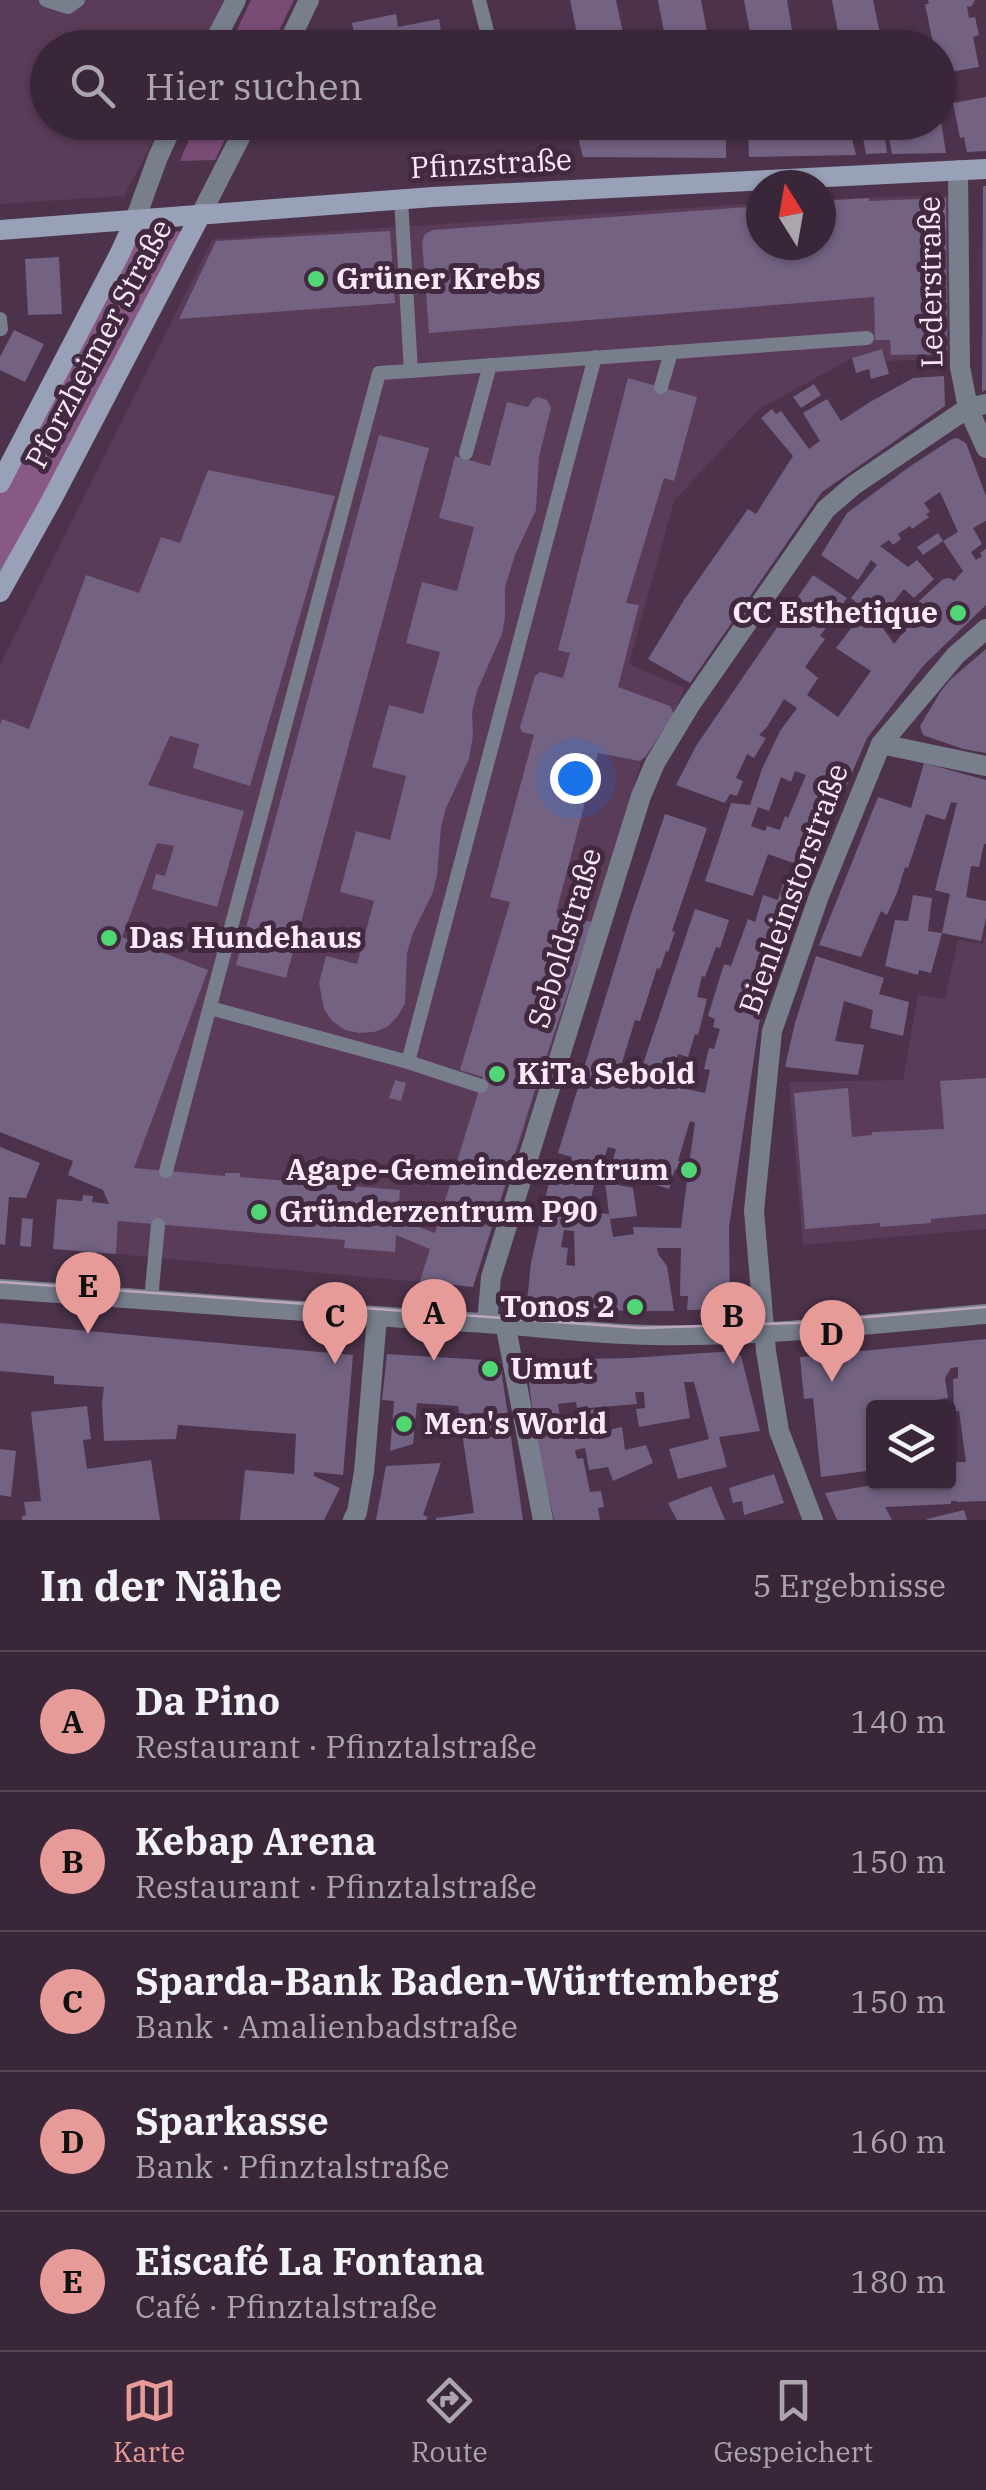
<!DOCTYPE html>
<html lang="de">
<head>
<meta charset="utf-8">
<style>
  body { margin:0; font-family:"IBM Plex Serif",serif; background:#402e40; color:#f1f3f6 }
  .controls { position:absolute; right:30px; bottom:30px; display:grid; overflow:hidden; border-radius:10px; box-shadow:0 2px 8px #0004 }
  .controls button { width:90px; height:90px; display:grid; place-items:center; padding:0; border:0; border-bottom:2px solid #534353; background:#392638; color:#f1f3f6; font:50px sans-serif }
  .compass { position:absolute; left:746px; top:170px; width:90px; height:90px; border-radius:50%; background:#392638; box-shadow:0 2px 8px #0004; rotate:349deg }
  .you { position:absolute; left:575px; top:778px; width:35px; height:35px; margin:-25px; border:8px solid #fff; border-radius:50%; background:#1a73e8; box-shadow:0 0 0 15px #1a73e833 }
  .badge { display:grid; place-items:center; width:65px; height:65px; border-radius:50%; background:#e69b98; color:#111; font-size:32px; font-weight:700 }
  .pin { position:absolute; translate:-50% -82px; filter:drop-shadow(0 2px 5px #0008) }
  .pin::after { content:''; position:absolute; top:52px; width:35px; height:30px; background:inherit; clip-path:polygon(0 0,100% 0,50% 100%) }
  .list { margin:0; padding:0; list-style:none }
  h2 { display:flex; justify-content:space-between; align-items:center; height:130px; margin:0; padding:0 40px; font-size:42px }
  h2 small { font-size:32px; font-weight:400; color:#aba5ae }
  .list li { display:grid; grid-template-columns:65px 1fr auto; gap:30px; align-items:center; box-sizing:border-box; height:140px; padding:0 40px; border-top:2px solid #534353 }
  .list b { display:block; font-size:38px; white-space:nowrap }
  .list p { margin:0; font-size:32px; white-space:nowrap; color:#aba5ae }
  .list em { font-size:32px; font-style:normal; color:#aba5ae }
  .icon { flex:none; width:55px; height:55px; fill:none; stroke:currentColor; stroke-width:2; stroke-linecap:round; stroke-linejoin:round }
  .map { position:relative; flex:none; width:986px; height:1520px; overflow:hidden }
  .search { position:absolute; background:#392638; box-shadow:0 2px 8px #0004; left:30px; right:30px; top:30px; height:110px; display:flex; align-items:center; gap:25px; box-sizing:border-box; padding:0 35px; border-radius:55px; color:#aba5ae; font-size:38px }
  .sheet { height:830px; background:#392638 }
  nav { display:flex; justify-content:space-around; align-items:center; box-sizing:border-box; height:140px; border-top:2px solid #534353; background:#392638; font-size:28px; color:#aba5ae }
  nav a { display:grid; justify-items:center; gap:5px }
  nav .on { color:#e69b98 }
  .map>svg:first-child { display:block }
  .built { fill:#5a3b58 }
  .green { fill:#794c76 }
  .forest { fill:#895986 }
  .building { fill:#736282; fill-rule:evenodd }
  .lines { fill:none; stroke-linecap:round; stroke-linejoin:round }
  .lane { stroke:#787e8c; stroke-width:14 }
  .street { stroke:#787e8c; stroke-width:20 }
  .secondary { stroke:#99a1b8; stroke-width:20 }
  .tram { stroke:#bca8ba; stroke-width:2.5 }
  .poi-dot { fill:#50d674; stroke:#422940; stroke-width:4 }
  .labels { text-anchor:middle; stroke-width:10; stroke-linejoin:round; paint-order:stroke }
  .street-label { font-size:30px; fill:#faeaf8; stroke:#422940 }
  .poi-label { font-size:30px; font-weight:bold; fill:#faeaf8; stroke:#422940; text-anchor:start }
</style>
</head>
<body>
<div class="map">
<svg width="986" height="1520" viewBox="0 0 986 1520">
  <rect width="100%" height="100%" fill="#4c334b"/>
  <g class="built">
    <polygon points="0,0 232,0 202,47 48,48 48,122 162,123 124,196 0,204"/>
    <polygon points="950,195 948,359 886,361 882,349 852,358 758,410 674,501 629,664 684,688 674,714 641,762 593,922 473,1287 116,1254 122,1181 0,1132 0,665 213,239 761,203 761,245 821,245 821,199"/>
    <polygon points="986,935 986,1229 803,1245 789,1082 903,1080 918,995 945,999 958,940 983,944"/>
  </g>
  <g class="green">
    <polygon points="251,0 294,0 271,47 229,47"/>
    <polygon points="196,123 233,123 215,160 180,161"/>
  </g>
  <polygon class="forest" points="186,231 0,581 0,494 135,234"/>
  <g class="building">
    <polygon points="570,0 616,0 626,48 580,48"/>
    <polygon points="658,0 701,0 710,48 667,48"/>
    <polygon points="744,0 787,0 795,48 753,48"/>
    <polygon points="832,0 873,0 883,48 841,48"/>
    <polygon points="928,0 975,0 971,7 967,6 969,18 975,17 979,35 973,37 979,67 944,73 941,57 939,57 939,48 934,48 925,4 929,4"/>
    <polygon points="396,14 398,27 439,19 444,48 357,48 352,23"/>
    <polygon points="986,97 986,151 967,152 964,137 960,138 953,103"/>
    <polygon points="459,122 549,122 549,124 491,136 489,129 462,134"/>
    <polygon points="574,122 726,122 726,158 583,157"/>
    <polygon points="748,122 848,122 856,155 749,157"/>
    <polygon points="860,122 883,122 887,153 866,154"/>
    <polygon points="886,122 941,122 946,153 892,154"/>
    <polygon points="983,186 986,186 986,390 982,392"/>
    <polygon points="869,198 869,201 946,198 947,354 891,355 890,340 875,340 874,297 429,333 422,242 425,234 433,230 761,206 761,245 821,245 821,201"/>
    <polygon points="390,231 395,303 179,319 216,241"/>
    <polygon points="59,257 62,314 28,315 25,259"/>
    <polygon points="14,330 44,344 25,382 0,370 0,357"/>
    <polygon points="882,349 889,374 871,379 869,369 856,373 852,358"/>
    <polygon points="944,376 945,406 822,492 690,683 648,659 684,600 748,509 756,514 793,456 761,418 772,409 776,414 781,411 809,449 820,441 803,413 827,399 841,421 870,402 913,378"/>
    <polygon points="628,378 697,397 674,481 664,478 626,603 639,605 618,687 670,706 674,714 646,756 640,761 598,753 556,913 592,922 534,1093 473,1287 420,1281 430,1249 396,1235 395,1252 344,1248 345,1240 118,1221 116,1254 53,1249 57,1199 82,1201 83,1195 93,1196 92,1202 109,1204 103,1190 68,1175 73,1161 0,1132 0,725 2,719 29,729 86,575 139,593 161,537 180,543 208,470 335,496 250,786 193,768 199,744 170,736 148,785 244,811 217,907 152,889 156,874 165,876 174,846 157,843 122,937 208,970 134,1168 225,1176 225,1173 240,1173 240,1177 400,1190 398,1219 435,1233 483,1077 460,1070 510,902 490,897 534,735 522,732 520,727 535,676 540,672 563,678 570,653 558,650"/>
    <polygon points="814,384 821,395 801,408 793,397"/>
    <polygon points="538,397 547,400 551,408 539,457 536,510 515,555 505,587 505,618 502,634 477,691 472,712 473,735 469,759 446,808 441,827 437,875 433,892 413,933 407,953 405,1003 398,1016 387,1027 374,1032 359,1033 345,1030 332,1021 324,1009 319,983 326,956 357,964 374,901 340,892 356,831 390,840 406,776 372,767 389,705 423,714 440,652 406,643 422,582 457,591 474,527 439,518 455,456 490,466 507,402 528,407 533,399"/>
    <polygon points="379,435 429,448 286,978 236,965"/>
    <path d="M957,438L966,443L986,496V521L973,528L982,544L971,552L976,560L982,556L980,553L986,549V605L923,666L867,738L827,831L813,870L768,854L753,896L705,881L731,803L750,805L762,769L780,731L797,708L784,699L767,727L759,735L766,738L754,758L747,754L743,763L736,778L743,781L737,796L730,794L725,803L676,785L696,746L813,575L847,598L820,636L825,639L805,667L818,678L807,695L838,717L871,671L836,648L865,610L851,598L877,565L871,560L858,580L821,555L847,513L909,467L952,439ZM940,492L958,532L943,541L963,571L954,581L950,578L943,579L918,602L923,608L894,644L878,621L904,589L914,598L934,579L917,560L908,567L880,546L889,540L893,545L901,539L898,534L910,526L912,529L929,517L926,514L930,512L924,503ZM795,771L806,775L788,818L785,816L780,830L767,826L765,831L751,826L758,807L769,811L781,777L791,782Z"/>
    <polygon points="938,533 943,541 923,555 917,547"/>
    <polygon points="986,649 986,753 963,749 923,735 920,726 941,691 950,680"/>
    <polygon points="924,763 986,780 986,844 984,844 979,867 971,866 966,897 986,901 986,918 981,941 942,933 950,894 935,890 957,803 951,802 945,820 926,814 908,868 905,867 897,893 887,915 881,911 861,957 819,945 878,797 911,808"/>
    <path d="M665,814L707,828L673,928L672,931L675,932L668,952L666,951L660,969L657,968L640,1021L635,1020L617,1079L636,1085L695,909L729,920L720,948L716,947L705,977L702,976L697,997L707,999L698,1035L695,1034L688,1057L678,1054L669,1085L705,1093L710,1070L704,1069L709,1048L714,1049L720,1029L713,1027L715,1019L708,1016L724,964L731,966L748,919L755,922L763,895L778,900L784,880L803,886L759,1024L729,1227L730,1309L687,1310L688,1296H680L681,1248H657L658,1254L667,1266L674,1311H626L527,1302L531,1263L551,1173L595,1181L589,1206L583,1205L582,1212L609,1214L605,1182L633,1188L637,1216L610,1219L613,1237L634,1234L633,1227L681,1228L688,1173L675,1169L669,1189L610,1170L616,1149L608,1147L601,1167L585,1162L584,1165L571,1161L572,1157L558,1153L631,914ZM690,1121L695,1123L689,1164L678,1161ZM564,1230L574,1231L575,1266L566,1265L568,1248L561,1247Z"/>
    <polygon points="913,895 932,898 928,931 942,933 931,973 919,970 918,975 885,966 895,920 908,921"/>
    <polygon points="816,956 884,978 879,994 909,1002 903,1036 870,1028 873,1010 844,1001 835,1041 864,1045 858,1075 785,1067 795,1023"/>
    <polygon points="986,1078 986,1214 931,1219 931,1223 880,1227 880,1223 805,1229 794,1093 848,1088 852,1137 872,1135 872,1132 944,1129 940,1081"/>
    <polygon points="395,1080 406,1083 401,1101 389,1098"/>
    <polygon points="0,1147 40,1163 26,1198 9,1197 5,1245 0,1244"/>
    <polygon points="22,1218 33,1219 31,1247 20,1246"/>
    <polygon points="0,1323 353,1355 343,1475 314,1472 314,1476 340,1488 324,1520 240,1520 245,1470 294,1474 296,1434 178,1425 176,1439 104,1441 102,1403 104,1387 54,1384 54,1376 0,1371"/>
    <polygon points="986,1339 986,1501 957,1502 957,1501 951,1501 951,1504 885,1507 892,1520 837,1520 825,1493 890,1482 949,1482 949,1462 966,1462 959,1411 954,1412 953,1379 958,1378 958,1367 951,1368 945,1378 948,1398 936,1400 937,1408 874,1408 874,1470 821,1477 813,1398 804,1399 800,1357"/>
    <polygon points="734,1351 741,1356 760,1431 719,1437 727,1467 678,1479 669,1449 709,1439 694,1382 684,1382 690,1418 639,1427 636,1409 645,1408 644,1392 635,1392 637,1404 577,1409 576,1402 558,1404 563,1435 582,1434 578,1413 596,1409 607,1415 609,1430 622,1427 625,1450 646,1445 653,1463 613,1481 608,1467 589,1470 585,1448 575,1450 577,1459 583,1458 590,1492 601,1491 604,1507 598,1508 600,1520 554,1520 536,1440 528,1374 537,1360 630,1358"/>
    <polygon points="387,1354 500,1361 523,1520 436,1520 436,1518 474,1513 458,1406 417,1403 413,1444 390,1451 394,1401 382,1400"/>
    <polygon points="87,1406 91,1439 83,1440 87,1469 151,1460 160,1520 22,1520 22,1516 26,1515 24,1502 41,1501 31,1412"/>
    <polygon points="0,1449 16,1451 11,1497 0,1495"/>
    <polygon points="441,1463 423,1515 428,1517 426,1520 376,1520 386,1466"/>
    <polygon points="774,1474 784,1503 744,1515 742,1501 733,1503 729,1488"/>
    <polygon points="711,1486 725,1520 677,1520 668,1503"/>
    <polygon points="964,1510 967,1520 927,1520 927,1519"/>
  </g>
  <g class="lines">
    <g class="lane">
      <polyline points="46,0 68,7 78,0"/>
      <polyline points="479,0 489,39"/>
      <polyline points="0,319 1,329"/>
      <polyline points="411,371 867,338"/>
      <polyline points="661,387 671,352"/>
      <polyline points="466,453 490,365"/>
      <polyline points="210,1008 408,1062 481,1086"/>
      <polyline points="408,1062 595,357"/>
      <polyline points="166,1171 379,373 411,371 401,199"/>
      <polyline points="151,1300 158,1225"/>
    </g>
    <g class="street">
      <polyline points="211,48 236,0"/>
      <polyline points="286,48 309,0"/>
      <polyline points="958,170 960,367 968,408 986,448"/>
      <polyline points="201,214 248,122"/>
      <polyline points="135,220 158,157 174,122"/>
      <polyline points="881,744 986,766"/>
      <path d="M0,1289C162,1300 323,1314 485,1323C541,1327 596,1334 652,1335C763,1337 875,1323 986,1314"/>
      <polyline points="487,1323 491,1277 641,796 655,763 690,705 826,509 854,485 968,408 986,404"/>
      <polyline points="507,1325 507,1333 543,1520"/>
      <polyline points="353,1520 357,1512 364,1472 377,1317"/>
      <polyline points="813,1520 779,1431 766,1351 754,1211 772,1031 819,896 881,744 956,655 986,629"/>
    </g>
    <g class="secondary">
      <polyline points="0,230 433,197 986,169"/>
      <polyline points="0,483 120,253 135,220"/>
      <polyline points="0,592 51,501 201,214"/>
    </g>
    <polyline class="tram" points="0,1282 641,1328 796,1323 986,1307"/>
  </g>
  <g class="poi-dot">
    <circle cx="316" cy="279" r="10"/>
    <circle cx="958" cy="613" r="10"/>
    <circle cx="109" cy="938" r="10"/>
    <circle cx="497" cy="1074" r="10"/>
    <circle cx="689" cy="1170" r="10"/>
    <circle cx="259" cy="1212" r="10"/>
    <circle cx="635" cy="1307" r="10"/>
    <circle cx="490" cy="1369" r="10"/>
    <circle cx="404" cy="1424" r="10"/>
  </g>
  <g class="labels">
    <g class="street-label">
      <text transform="translate(491 164) rotate(-3)" y="10">Pfinzstraße</text>
      <text transform="translate(931 282) rotate(-91)" y="10">Lederstraße</text>
      <text transform="translate(99 344) rotate(-62)" y="10">Pforzheimer Straße</text>
      <text transform="translate(794 889) rotate(-70)" y="10">Bienleinstorstraße</text>
      <text transform="translate(565 938) rotate(-73)" y="10">Seboldstraße</text>
    </g>
    <g class="poi-label">
      <text x="336" y="289">Grüner Krebs</text>
      <text x="938" y="623" text-anchor="end">CC Esthetique</text>
      <text x="129" y="948">Das Hundehaus</text>
      <text x="517" y="1084">KiTa Sebold</text>
      <text x="669" y="1180" text-anchor="end">Agape-Gemeindezentrum</text>
      <text x="279" y="1222">Gründerzentrum P90</text>
      <text x="615" y="1317" text-anchor="end">Tonos 2</text>
      <text x="510" y="1379">Umut</text>
      <text x="424" y="1434">Men's World</text>
    </g>
  </g>
</svg>
<div class="controls">
<button><svg class="icon" aria-label="layers" viewBox="0 0 24 24"><path d="M12 4l9 5-9 5-9-5zM3 14l9 5 9-5"/></svg></button>
</div>
<svg class="compass" viewBox="-18 -18 36 36"><path d="M0-13l5 13h-10z" fill="#e53935"/><path d="M0 13l5-13h-10z" fill="#aba5ae"/></svg>
<div class="you"></div>
<div class="pin badge" style="left:434px;top:1361px">A</div>
<div class="pin badge" style="left:733px;top:1364px">B</div>
<div class="pin badge" style="left:335px;top:1364px">C</div>
<div class="pin badge" style="left:832px;top:1382px">D</div>
<div class="pin badge" style="left:88px;top:1334px">E</div>
<div class="search"><svg class="icon" aria-label="search" viewBox="0 0 24 24"><circle cx="10" cy="10" r="6"/><path d="M15 15l6 6"/></svg>Hier suchen</div>
</div>
<section class="sheet">
<h2>In der Nähe<small>5 Ergebnisse</small></h2>
<ul class="list">
<li><span class="badge">A</span><div><b>Da Pino</b><p>Restaurant · Pfinztalstraße</p></div><em>140 m</em></li>
<li><span class="badge">B</span><div><b>Kebap Arena</b><p>Restaurant · Pfinztalstraße</p></div><em>150 m</em></li>
<li><span class="badge">C</span><div><b>Sparda-Bank Baden-Württemberg</b><p>Bank · Amalienbadstraße</p></div><em>150 m</em></li>
<li><span class="badge">D</span><div><b>Sparkasse</b><p>Bank · Pfinztalstraße</p></div><em>160 m</em></li>
<li><span class="badge">E</span><div><b>Eiscafé La Fontana</b><p>Café · Pfinztalstraße</p></div><em>180 m</em></li>
</ul>
</section>
<nav>
<a class="on"><svg class="icon" aria-label="map" viewBox="0 0 24 24"><path d="M3 6l6-2 6 2 6-2v14l-6 2-6-2-6 2zM9 4v14M15 6v14"/></svg>Karte</a>
<a><svg class="icon" aria-label="directions" viewBox="0 0 24 24"><path d="M12 3l9 9-9 9-9-9zM9 14v-3h6M13 9l2 2-2 2"/></svg>Route</a>
<a><svg class="icon" aria-label="saved" viewBox="0 0 24 24"><path d="M7 4h10v16l-5-4-5 4z"/></svg>Gespeichert</a>
</nav>
</body>
</html>
